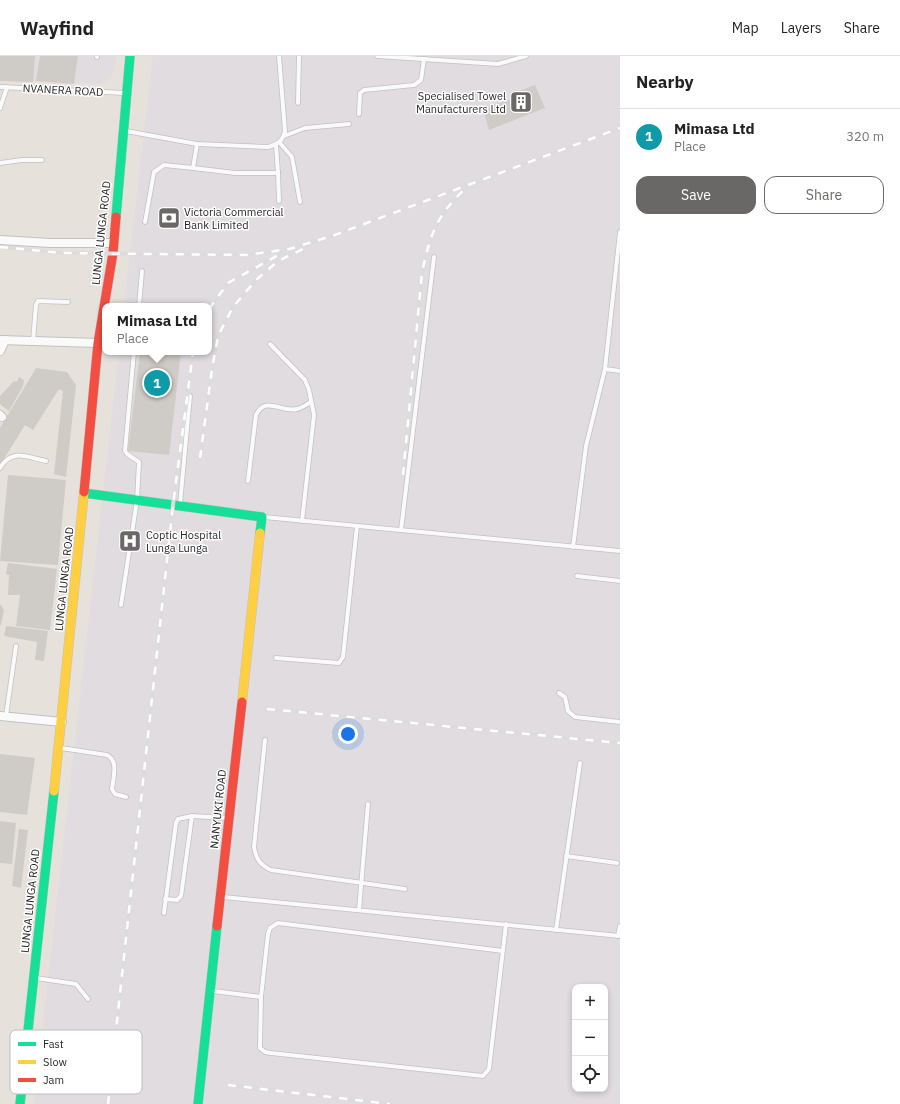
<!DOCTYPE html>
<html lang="en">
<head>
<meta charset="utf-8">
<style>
  body { margin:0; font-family:"IBM Plex Sans",sans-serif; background:#f6f6f6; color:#222 }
  .controls { position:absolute; right:12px; bottom:12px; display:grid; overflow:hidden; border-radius:8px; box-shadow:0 2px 6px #0003 }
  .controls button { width:36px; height:36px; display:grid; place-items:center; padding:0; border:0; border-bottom:1px solid #e0e0e0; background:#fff; color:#222; font:20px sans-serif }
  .you { position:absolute; left:348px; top:678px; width:14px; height:14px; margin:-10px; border:3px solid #fff; border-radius:50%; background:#1a73e8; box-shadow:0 0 0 6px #1a73e833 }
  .badge { display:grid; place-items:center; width:26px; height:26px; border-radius:50%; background:#6a6866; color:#fff; font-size:13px; font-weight:700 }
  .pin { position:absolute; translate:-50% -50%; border:2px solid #fff; box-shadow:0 1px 4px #0006 }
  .popup { position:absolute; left:102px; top:247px; width:110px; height:52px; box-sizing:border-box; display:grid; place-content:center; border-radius:8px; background:#fff; filter:drop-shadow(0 1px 3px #0005); font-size:13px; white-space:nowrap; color:#767676 }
  .popup b { font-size:15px; color:#222 }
  .popup::after { content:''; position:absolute; left:50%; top:100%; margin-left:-8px; border:8px solid transparent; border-top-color:#fff }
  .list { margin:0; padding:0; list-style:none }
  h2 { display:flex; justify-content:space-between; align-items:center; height:52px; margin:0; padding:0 16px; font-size:17px }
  h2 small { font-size:13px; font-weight:400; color:#767676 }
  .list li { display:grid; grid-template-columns:26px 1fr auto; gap:12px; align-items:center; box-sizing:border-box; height:56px; padding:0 16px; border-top:1px solid #e0e0e0 }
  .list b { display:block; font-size:15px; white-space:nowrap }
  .list p { margin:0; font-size:13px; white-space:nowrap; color:#767676 }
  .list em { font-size:13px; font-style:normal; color:#767676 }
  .actions { display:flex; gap:8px; padding:12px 16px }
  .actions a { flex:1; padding:9px 0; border:1px solid #6a6866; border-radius:12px; text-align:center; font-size:14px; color:#6a6866 }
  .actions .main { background:#6a6866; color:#fff }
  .icon { flex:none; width:22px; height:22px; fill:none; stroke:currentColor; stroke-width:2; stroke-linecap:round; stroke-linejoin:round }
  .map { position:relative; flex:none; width:620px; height:1048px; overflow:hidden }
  header { display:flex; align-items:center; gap:24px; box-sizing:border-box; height:56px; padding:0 20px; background:#fff; border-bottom:1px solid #e0e0e0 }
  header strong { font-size:19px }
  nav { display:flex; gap:22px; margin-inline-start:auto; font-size:14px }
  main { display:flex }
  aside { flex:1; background:#fff }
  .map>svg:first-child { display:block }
  .industrial { fill:#e0dcdf; fill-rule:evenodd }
  .building { fill:#cfcbc6 }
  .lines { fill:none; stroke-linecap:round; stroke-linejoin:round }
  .lane-casing { stroke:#c2c1c2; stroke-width:5.5 }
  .street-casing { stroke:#c2c1c2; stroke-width:10 }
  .fast-casing { stroke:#c2c1c2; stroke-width:10 }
  .slow-casing { stroke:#c2c1c2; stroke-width:10 }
  .jam-casing { stroke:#c2c1c2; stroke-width:10 }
  .lane { stroke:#fbfafa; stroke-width:4 }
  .street { stroke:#fbfafa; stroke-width:8 }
  .fast { stroke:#16e098; stroke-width:9 }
  .slow { stroke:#ffcf43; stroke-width:9 }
  .jam { stroke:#f24e42; stroke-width:9 }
  .rail-casing { stroke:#dcdcdd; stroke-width:4 }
  .rail { stroke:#fff; stroke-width:2.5; stroke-dasharray:8; stroke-linecap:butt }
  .labels { text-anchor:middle; stroke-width:3; stroke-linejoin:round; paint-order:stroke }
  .street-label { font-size:11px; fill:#272727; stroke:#fff }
  .poi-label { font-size:11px; fill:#272727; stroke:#fff; text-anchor:start }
  .key { fill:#fff; stroke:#bebebe; stroke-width:1 }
  .key-label { font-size:11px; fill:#272727 }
</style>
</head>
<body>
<header>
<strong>Wayfind</strong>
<nav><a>Map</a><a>Layers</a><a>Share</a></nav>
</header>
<main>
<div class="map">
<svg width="620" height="1048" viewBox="0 0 620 1048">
  <rect width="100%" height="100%" fill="#e7e1db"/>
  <g class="industrial">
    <polygon points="0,0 116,0 114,16 103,28 0,24"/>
    <path d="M153,0H620V1048H34L119,296H209V250H124ZM575,931H605V1033H575Z"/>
  </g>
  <g class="building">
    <polygon points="0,0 35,0 33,26 0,25"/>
    <polygon points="40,0 78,0 74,28 36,25"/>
    <polygon points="535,29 545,52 489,74 483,53 517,41 516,36"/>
    <polygon points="140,296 181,296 169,399 128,395"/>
    <polygon points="36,312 67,316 76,329 66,421 54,418 63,335 59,333 33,374 25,369 0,409 0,372"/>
    <polygon points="19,321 24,324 23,330 9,355 0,348 0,340 14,325 17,326"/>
    <polygon points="8,419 66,424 58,509 0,505"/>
    <polygon points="8,507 57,513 50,574 16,570 20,539 8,539 9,519 6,518"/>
    <polygon points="0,548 4,554 1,569 0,569"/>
    <polygon points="6,570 48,575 44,605 35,604 37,586 4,580"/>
    <polygon points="0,698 35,702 27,759 0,756"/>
    <polygon points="0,765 16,767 12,808 0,807"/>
    <polygon points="19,773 28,774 21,832 12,830"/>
  </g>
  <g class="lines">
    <g class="lane-casing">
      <g id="lane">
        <polyline points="377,0 498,8 526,0"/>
        <polyline points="97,1 97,0"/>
        <polyline points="0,31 125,37"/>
        <polyline points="298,47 299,0"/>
        <polyline points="0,52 7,31"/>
        <polyline points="359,58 360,37 364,34 414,29 421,24 424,3"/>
        <path d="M126,75L197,88L268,91C278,88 283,85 285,75L279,0"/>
        <polyline points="284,80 305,72 349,68"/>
        <polyline points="280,87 292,101 300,146"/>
        <polyline points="0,107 22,104 42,104"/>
        <polyline points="193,112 235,117 278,117 276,89"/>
        <polyline points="278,117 279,145"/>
        <polyline points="145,166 154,116 164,109 193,112 197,88"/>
        <polyline points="139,250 142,215"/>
        <polyline points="33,285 36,249 38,245 68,246"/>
        <polyline points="270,288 305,324 309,334 314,359 302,465"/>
        <polyline points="605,313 620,315"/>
        <path d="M0,412C12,392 26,401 46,405"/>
        <path d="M248,425L256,359C266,339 281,357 297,353C302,352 307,348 311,346"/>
        <polyline points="180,448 190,340"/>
        <polyline points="264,461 620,495"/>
        <polyline points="401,474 434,201"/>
        <polyline points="573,491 586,390 605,313 620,176"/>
        <polyline points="577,520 620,525"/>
        <polyline points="121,549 137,444 139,406 127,398 125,395 134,296"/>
        <polyline points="276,602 339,607 343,601 357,470"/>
        <polyline points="559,637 565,641 568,655 575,661 620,666"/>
        <polyline points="6,660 16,590"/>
        <path d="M265,684L254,791C256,803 260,809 271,814L405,833"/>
        <path d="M61,692L107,699C119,705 113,722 112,733L115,738L126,741"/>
        <polyline points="566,800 617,807"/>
        <polyline points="223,841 620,880"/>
        <polyline points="165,843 177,844 181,840 192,760"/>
        <polyline points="359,854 368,748"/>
        <polyline points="164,857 176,767 178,763 192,760 227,762"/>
        <polyline points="556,874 580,707"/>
        <polyline points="618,880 620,870"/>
        <polyline points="503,895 278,867 270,872 268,878 261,941 260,992 265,996 271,997 483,1020 489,1013 506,868"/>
        <polyline points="36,922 76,928 88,943"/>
        <polyline points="213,935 261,941"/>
        <polyline points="29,986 83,992"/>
      </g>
    </g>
    <g class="street-casing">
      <g id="street">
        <polyline points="0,184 50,187 113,187"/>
        <polyline points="0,284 98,287"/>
        <polyline points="0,295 5,284"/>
        <polyline points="0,359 2,361"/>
        <polyline points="0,660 62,666"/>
      </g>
    </g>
    <g class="fast-casing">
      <g id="fast">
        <polyline points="116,161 130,0"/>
        <polyline points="84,437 262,461 260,477"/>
        <polyline points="20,1048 54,735"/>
        <polyline points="198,1048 217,870"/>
      </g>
    </g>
    <g class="slow-casing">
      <g id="slow">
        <polyline points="242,646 260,477"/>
        <polyline points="54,735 84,436"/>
      </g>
    </g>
    <g class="jam-casing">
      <g id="jam">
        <polyline points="84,436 98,287 113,197 116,161"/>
        <polyline points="217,870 242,646"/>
      </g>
    </g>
    <use href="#lane" class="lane"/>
    <use href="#street" class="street"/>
    <use href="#fast" class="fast"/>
    <use href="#slow" class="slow"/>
    <use href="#jam" class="jam"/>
    <g class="rail-casing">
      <g id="rail">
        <polyline points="0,191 62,197 246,199 289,193 332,180 620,72"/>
        <polyline points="209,253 228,227 282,197"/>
        <polyline points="200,402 212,313 218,280 233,251 256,224 278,205 303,193"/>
        <path d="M403,419L422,216C431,177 436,160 466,132"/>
        <polyline points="267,653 620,687"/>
        <polyline points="228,1029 390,1048"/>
        <polyline points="108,1048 173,449 193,296"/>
      </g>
    </g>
    <use href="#rail" class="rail"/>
  </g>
  <defs>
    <g id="building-square" transform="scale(1.15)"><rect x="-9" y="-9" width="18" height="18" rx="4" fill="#6a6866" stroke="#fff"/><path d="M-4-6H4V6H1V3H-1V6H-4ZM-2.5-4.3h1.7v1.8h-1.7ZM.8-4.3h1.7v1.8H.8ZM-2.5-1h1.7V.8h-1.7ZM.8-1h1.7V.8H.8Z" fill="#fff"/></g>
    <g id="bank-square" transform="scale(1.15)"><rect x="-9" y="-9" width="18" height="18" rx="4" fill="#6a6866" stroke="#fff"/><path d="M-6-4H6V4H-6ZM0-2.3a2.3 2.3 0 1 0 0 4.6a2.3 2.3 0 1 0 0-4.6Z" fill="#fff"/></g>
    <g id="hospital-square" transform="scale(1.15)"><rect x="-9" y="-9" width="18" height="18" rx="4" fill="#6a6866" stroke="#fff"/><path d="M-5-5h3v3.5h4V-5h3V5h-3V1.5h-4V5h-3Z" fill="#fff"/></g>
  </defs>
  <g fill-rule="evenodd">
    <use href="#building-square" x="521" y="46"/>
    <use href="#bank-square" x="169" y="162"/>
    <use href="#hospital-square" x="130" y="485"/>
  </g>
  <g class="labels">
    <g class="street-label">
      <text transform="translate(63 34) rotate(3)" y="4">NVANERA ROAD</text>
      <text transform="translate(101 177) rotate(-84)" y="4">LUNGA LUNGA ROAD</text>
      <text transform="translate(64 523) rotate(-84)" y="4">LUNGA LUNGA ROAD</text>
      <text transform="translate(218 753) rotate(-84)" y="4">NANYUKI ROAD</text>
      <text transform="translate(30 845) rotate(-84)" y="4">LUNGA LUNGA ROAD</text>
    </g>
    <g class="poi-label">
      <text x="506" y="44" text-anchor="end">Specialised Towel<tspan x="506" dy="13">Manufacturers Ltd</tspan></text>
      <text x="184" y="160">Victoria Commercial<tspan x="184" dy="13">Bank Limited</tspan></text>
      <text x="146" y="483">Coptic Hospital<tspan x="146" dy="13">Lunga Lunga</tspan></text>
    </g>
  </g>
  <rect x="10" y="974" width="132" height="64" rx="6" class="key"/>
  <rect x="18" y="986" width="18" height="4" fill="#16e098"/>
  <rect x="18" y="1004" width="18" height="4" fill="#ffcf43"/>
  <rect x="18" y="1022" width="18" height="4" fill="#f24e42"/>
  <g class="key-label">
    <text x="43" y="992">Fast</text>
    <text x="43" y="1010">Slow</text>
    <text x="43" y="1028">Jam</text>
  </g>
</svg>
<div class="controls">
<button>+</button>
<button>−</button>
<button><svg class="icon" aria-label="locate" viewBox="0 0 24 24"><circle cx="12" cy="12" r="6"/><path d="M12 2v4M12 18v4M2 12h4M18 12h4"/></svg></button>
</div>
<div class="you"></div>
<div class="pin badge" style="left:157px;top:327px;background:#0f9aa8">1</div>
<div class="popup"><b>Mimasa Ltd</b>Place</div>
</div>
<aside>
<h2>Nearby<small></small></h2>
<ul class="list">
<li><span class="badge" style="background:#0f9aa8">1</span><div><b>Mimasa Ltd</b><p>Place</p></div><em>320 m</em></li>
</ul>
<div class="actions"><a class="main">Save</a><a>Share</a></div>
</aside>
</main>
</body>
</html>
